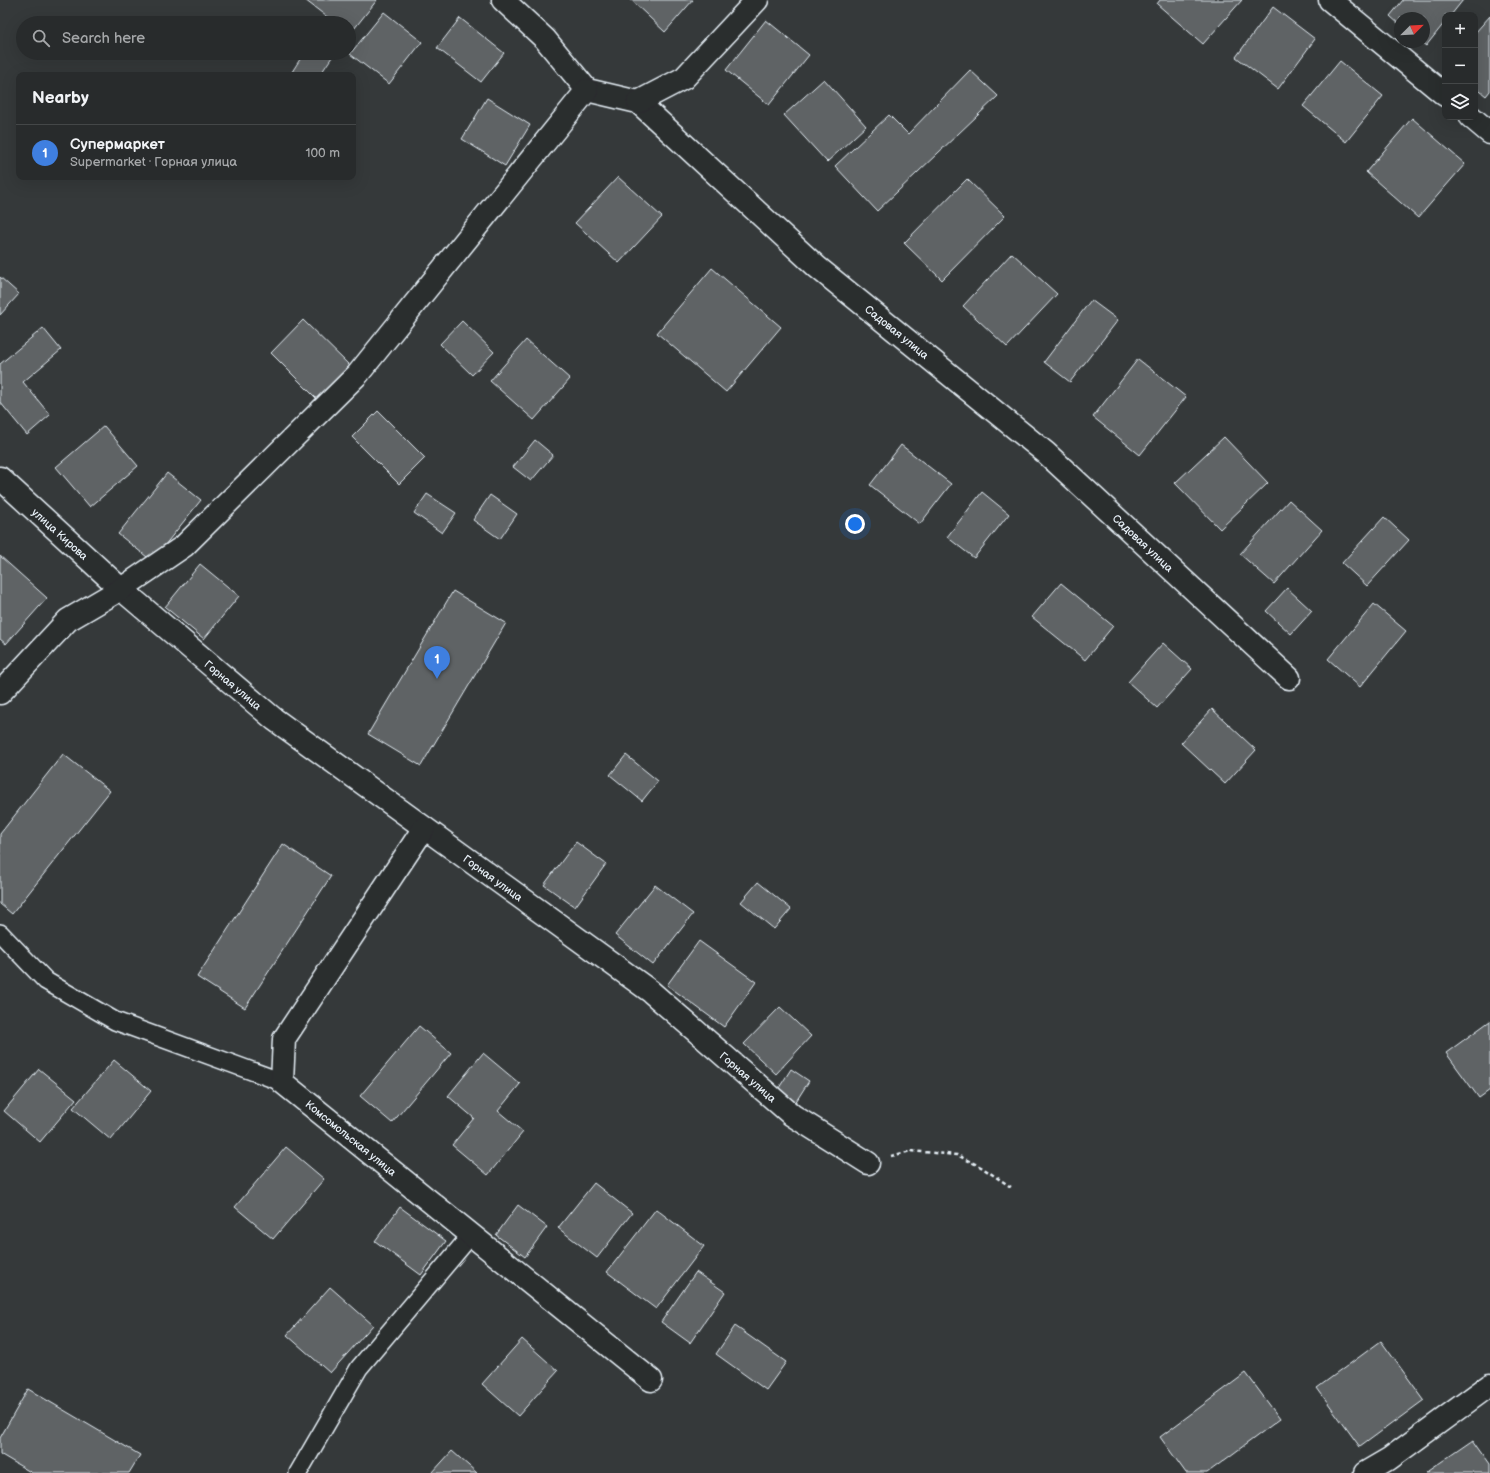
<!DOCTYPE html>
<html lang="en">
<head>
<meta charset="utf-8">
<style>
  body { margin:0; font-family:"Balsamiq Sans",sans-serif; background:#343738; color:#f1f3f6 }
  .controls { position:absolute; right:12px; top:12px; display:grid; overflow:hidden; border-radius:8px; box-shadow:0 4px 16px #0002 }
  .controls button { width:36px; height:36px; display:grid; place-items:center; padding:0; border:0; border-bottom:1px solid #444748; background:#282b2c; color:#f1f3f6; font:20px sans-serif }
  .compass { position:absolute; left:1394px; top:12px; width:36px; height:36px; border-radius:50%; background:#282b2c; box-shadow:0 4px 16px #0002; rotate:66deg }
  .you { position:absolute; left:855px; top:524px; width:14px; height:14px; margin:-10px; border:3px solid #fff; border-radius:50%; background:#1a73e8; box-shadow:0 0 0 6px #1a73e833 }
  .badge { display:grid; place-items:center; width:26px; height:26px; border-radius:50%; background:#e69b98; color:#fff; font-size:13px; font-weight:700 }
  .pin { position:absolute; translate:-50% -33px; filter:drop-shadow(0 1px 2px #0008) }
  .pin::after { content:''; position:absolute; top:21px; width:14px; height:12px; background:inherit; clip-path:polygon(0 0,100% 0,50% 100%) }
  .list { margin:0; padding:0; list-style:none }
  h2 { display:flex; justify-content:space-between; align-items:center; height:52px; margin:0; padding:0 16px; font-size:17px }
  h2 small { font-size:13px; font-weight:400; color:#a5a7a9 }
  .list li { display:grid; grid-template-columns:26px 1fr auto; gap:12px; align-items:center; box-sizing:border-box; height:56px; padding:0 16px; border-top:1px solid #444748 }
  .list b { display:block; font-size:15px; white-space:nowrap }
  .list p { margin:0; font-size:13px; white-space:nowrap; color:#a5a7a9 }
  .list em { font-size:13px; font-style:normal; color:#a5a7a9 }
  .icon { flex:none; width:22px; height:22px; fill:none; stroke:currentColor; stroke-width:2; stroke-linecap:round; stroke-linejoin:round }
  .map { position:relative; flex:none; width:1490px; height:1473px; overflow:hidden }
  .search { position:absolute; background:#282b2c; box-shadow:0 4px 16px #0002; left:16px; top:16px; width:340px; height:44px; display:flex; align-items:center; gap:10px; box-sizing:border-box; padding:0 14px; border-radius:22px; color:#a5a7a9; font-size:15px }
  .panel { position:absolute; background:#282b2c; box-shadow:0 4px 16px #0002; left:16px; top:72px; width:340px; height:108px; border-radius:8px }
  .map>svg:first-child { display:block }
  .building { fill:#5f6365; stroke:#e8f1f8 }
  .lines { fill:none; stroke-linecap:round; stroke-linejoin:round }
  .lane-casing { stroke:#e8f1f8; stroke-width:20 }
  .street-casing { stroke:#e8f1f8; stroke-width:25 }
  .path { stroke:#e8f1f8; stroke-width:2.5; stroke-dasharray:4 3; stroke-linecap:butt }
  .lane { stroke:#2a2d2e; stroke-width:17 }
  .street { stroke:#2a2d2e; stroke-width:22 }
  .labels { text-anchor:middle; stroke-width:4; stroke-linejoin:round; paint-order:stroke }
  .street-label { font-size:11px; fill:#e8f1f8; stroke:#2a2d2e }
</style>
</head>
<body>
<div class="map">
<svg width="1490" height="1473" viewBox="0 0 1490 1473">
  <rect width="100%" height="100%" fill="#35393a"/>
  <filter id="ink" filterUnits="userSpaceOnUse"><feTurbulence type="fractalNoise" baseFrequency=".025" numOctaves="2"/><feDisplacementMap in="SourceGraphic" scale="8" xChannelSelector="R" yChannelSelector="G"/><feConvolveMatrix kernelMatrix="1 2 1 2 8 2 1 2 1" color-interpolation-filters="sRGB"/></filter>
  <g filter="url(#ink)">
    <g class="building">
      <polygon points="305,0 377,0 350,34 349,23 335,23"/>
      <polygon points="631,0 693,0 665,32"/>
      <polygon points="1160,0 1242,0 1203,44 1157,4"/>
      <polygon points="1403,0 1463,0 1451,15 1445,15 1445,22 1426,46 1421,42 1424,42 1424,18 1400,18 1400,25 1390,16"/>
      <polygon points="1273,7 1315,39 1278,89 1236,57"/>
      <polygon points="384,12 422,42 389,84 350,54"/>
      <polygon points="1490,16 1490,91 1486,96 1475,87 1475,33"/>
      <polygon points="460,18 504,53 481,82 437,48"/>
      <polygon points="766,20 809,55 769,105 726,70"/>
      <polygon points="304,53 326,53 332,57 320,75 290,75"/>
      <polygon points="1340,61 1383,96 1346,142 1303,106"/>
      <polygon points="970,70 998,96 877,211 835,166 889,115 908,134"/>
      <polygon points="824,79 866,126 827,162 784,115"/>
      <polygon points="487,98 530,125 505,166 462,139"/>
      <polygon points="1412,118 1465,164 1418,218 1366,172"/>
      <polygon points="618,177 662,217 619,263 575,223"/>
      <polygon points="967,179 1005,216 942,280 904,243"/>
      <polygon points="1012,253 1057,294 1007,347 963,306"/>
      <polygon points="712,268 781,327 726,392 657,333"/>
      <polygon points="0,277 19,294 0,315"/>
      <polygon points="1091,300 1118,320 1070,382 1044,362"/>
      <polygon points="303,320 350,366 317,399 271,353"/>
      <polygon points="462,321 494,352 472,375 440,344"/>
      <polygon points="43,328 61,350 23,382 50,415 27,435 0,402 0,364"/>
      <polygon points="526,340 570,379 534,420 490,381"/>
      <polygon points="1138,359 1186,397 1140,455 1093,417"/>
      <polygon points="378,411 425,458 399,484 352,437"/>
      <polygon points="104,426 138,466 90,507 56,467"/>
      <polygon points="1224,437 1268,483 1220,529 1175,483"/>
      <polygon points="535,440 553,455 531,481 513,467"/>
      <polygon points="901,445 951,484 920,524 870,485"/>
      <polygon points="167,473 201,500 152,561 118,534"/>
      <polygon points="982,492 1009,514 974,558 947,537"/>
      <polygon points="427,494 456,513 442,533 414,513"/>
      <polygon points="490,495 517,514 500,539 473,520"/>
      <polygon points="1289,500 1322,530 1274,584 1240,554"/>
      <polygon points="1384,517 1409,540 1367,586 1342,563"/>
      <polygon points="0,556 47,598 6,644 0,639"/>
      <polygon points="200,564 239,596 204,639 165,607"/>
      <polygon points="1061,583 1113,626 1085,660 1032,617"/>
      <polygon points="1287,588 1312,611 1291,634 1266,611"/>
      <polygon points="453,591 506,623 421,766 368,734"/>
      <polygon points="1374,604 1406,631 1360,687 1328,659"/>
      <polygon points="1163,643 1192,669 1157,708 1128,682"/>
      <polygon points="1212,709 1256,750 1225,784 1181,743"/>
      <polygon points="63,754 110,791 12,914 0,904 0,834"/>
      <polygon points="626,755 658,781 642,801 610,775"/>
      <polygon points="576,842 606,864 575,907 544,885"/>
      <polygon points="283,844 331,876 245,1008 197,977"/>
      <polygon points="758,882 791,909 774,929 741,902"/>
      <polygon points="655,885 693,914 653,965 615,935"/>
      <polygon points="699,941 756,982 724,1027 667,985"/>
      <polygon points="780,1007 811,1036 776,1074 744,1044"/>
      <polygon points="1490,1021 1490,1090 1479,1098 1446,1053"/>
      <polygon points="419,1026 451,1053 392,1123 360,1096"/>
      <polygon points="483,1053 520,1084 498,1111 523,1132 488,1175 452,1145 474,1118 448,1096"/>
      <polygon points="114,1060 151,1091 111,1140 73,1108"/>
      <polygon points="39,1069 76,1099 40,1142 4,1111"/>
      <polygon points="791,1069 809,1081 795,1103 777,1091"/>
      <polygon points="286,1147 324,1179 273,1239 235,1207"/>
      <polygon points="594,1183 632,1213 597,1258 558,1228"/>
      <polygon points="518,1205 547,1227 525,1257 496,1235"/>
      <polygon points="400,1207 446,1241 421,1275 375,1241"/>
      <polygon points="656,1209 704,1246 656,1309 607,1272"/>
      <polygon points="696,1272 725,1292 690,1343 661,1322"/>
      <polygon points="330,1287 373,1325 330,1373 287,1335"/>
      <polygon points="735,1326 786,1362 766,1390 716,1354"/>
      <polygon points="522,1339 558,1371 518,1416 482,1384"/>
      <polygon points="1381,1341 1424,1400 1360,1447 1317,1388"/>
      <polygon points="1246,1373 1280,1419 1207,1473 1186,1473 1160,1437"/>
      <polygon points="28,1389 140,1455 129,1473 32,1473 0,1454 0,1438"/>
      <polygon points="1473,1440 1490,1464 1490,1473 1425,1473"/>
      <polygon points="452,1451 477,1473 432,1473"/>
    </g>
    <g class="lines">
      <g class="lane-casing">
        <g id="lane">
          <polyline points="0,933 46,981 115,1021 282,1082"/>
          <polyline points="298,1473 359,1368 471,1235"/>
        </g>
      </g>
      <g class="street-casing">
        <g id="street">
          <polyline points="503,0 545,39 587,90 638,102 817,267 1046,453 1289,678"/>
          <polyline points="1330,0 1445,95"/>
          <polyline points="638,102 684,78 757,0"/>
          <polyline points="1471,117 1490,133"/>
          <polyline points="0,478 121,589 274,719 650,991 792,1115 868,1163"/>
          <polyline points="0,693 68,620 121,589 184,546 358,374 587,90"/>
          <polyline points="424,828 284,1039 282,1082 651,1380"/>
          <polyline points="1365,1473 1389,1459 1490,1385"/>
        </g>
      </g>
      <polyline class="path" points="891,1156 911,1151 957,1155 981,1167 1011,1187"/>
      <use href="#lane" class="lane"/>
      <use href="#street" class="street"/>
    </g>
  </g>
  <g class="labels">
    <g class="street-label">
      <text transform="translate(897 332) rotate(39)" y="4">Садовая улица</text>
      <text transform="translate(60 534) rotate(42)" y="4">улица Кирова</text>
      <text transform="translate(1143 543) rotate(43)" y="4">Садовая улица</text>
      <text transform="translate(233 685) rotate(40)" y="4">Горная улица</text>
      <text transform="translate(493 878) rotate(36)" y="4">Горная улица</text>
      <text transform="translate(748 1077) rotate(41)" y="4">Горная улица</text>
      <text transform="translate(351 1138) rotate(39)" y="4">Комсомольская улица</text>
    </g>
  </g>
</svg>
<div class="controls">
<button>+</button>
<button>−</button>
<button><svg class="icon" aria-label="layers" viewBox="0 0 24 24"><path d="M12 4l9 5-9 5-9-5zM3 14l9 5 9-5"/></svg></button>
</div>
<svg class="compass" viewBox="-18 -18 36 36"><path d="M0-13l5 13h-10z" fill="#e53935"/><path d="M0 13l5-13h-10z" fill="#a5a7a9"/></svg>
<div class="you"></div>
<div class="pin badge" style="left:437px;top:679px;background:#3f7fe0">1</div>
<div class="search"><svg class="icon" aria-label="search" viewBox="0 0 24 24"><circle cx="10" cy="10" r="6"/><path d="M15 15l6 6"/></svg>Search here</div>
<section class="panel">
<h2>Nearby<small></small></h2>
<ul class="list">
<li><span class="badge" style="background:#3f7fe0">1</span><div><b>Супермаркет</b><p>Supermarket · Горная улица</p></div><em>100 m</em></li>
</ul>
</section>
</div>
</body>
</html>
